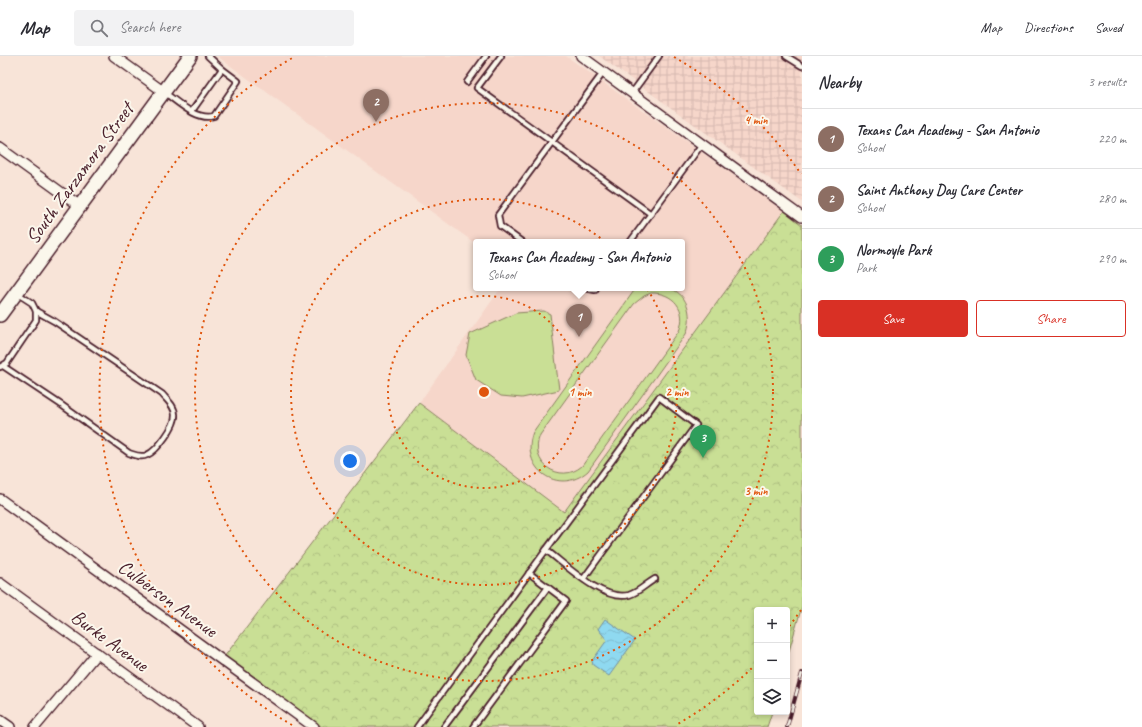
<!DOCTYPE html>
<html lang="en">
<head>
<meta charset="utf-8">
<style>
  body { margin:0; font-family:Caveat,sans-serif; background:#f2f2f3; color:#2b2b33 }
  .controls { position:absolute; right:12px; bottom:12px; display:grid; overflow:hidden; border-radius:4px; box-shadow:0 2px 6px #0003 }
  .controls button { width:36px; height:36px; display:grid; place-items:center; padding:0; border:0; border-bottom:1px solid #e1e1e2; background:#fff; color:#2b2b33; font:20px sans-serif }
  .you { position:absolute; left:350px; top:405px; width:14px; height:14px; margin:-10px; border:3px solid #fff; border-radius:50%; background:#1a73e8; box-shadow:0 0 0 6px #1a73e833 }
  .badge { display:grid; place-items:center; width:26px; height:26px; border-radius:50%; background:#d93025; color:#fff; font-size:13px; font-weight:700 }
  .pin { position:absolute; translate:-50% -33px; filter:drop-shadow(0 1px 2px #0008) }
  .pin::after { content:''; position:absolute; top:21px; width:14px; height:12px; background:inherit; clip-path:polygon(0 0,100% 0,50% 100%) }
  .popup { position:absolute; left:473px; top:183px; width:212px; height:52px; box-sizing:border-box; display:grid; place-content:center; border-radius:4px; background:#fff; filter:drop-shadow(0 1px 3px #0005); font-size:13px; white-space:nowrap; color:#7c7c81 }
  .popup b { font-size:15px; color:#2b2b33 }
  .popup::after { content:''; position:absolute; left:50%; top:100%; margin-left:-8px; border:8px solid transparent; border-top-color:#fff }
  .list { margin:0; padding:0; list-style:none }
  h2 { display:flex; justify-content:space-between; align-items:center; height:52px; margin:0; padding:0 16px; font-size:17px }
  h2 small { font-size:13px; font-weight:400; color:#7c7c81 }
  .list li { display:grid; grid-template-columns:26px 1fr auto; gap:12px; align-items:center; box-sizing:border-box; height:60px; padding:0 16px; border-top:1px solid #e1e1e2 }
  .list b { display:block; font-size:15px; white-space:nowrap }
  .list p { margin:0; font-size:13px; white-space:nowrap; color:#7c7c81 }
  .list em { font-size:13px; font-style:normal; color:#7c7c81 }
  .actions { display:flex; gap:8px; padding:12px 16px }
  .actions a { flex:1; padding:9px 0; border:1px solid #d93025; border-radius:4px; text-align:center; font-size:14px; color:#d93025 }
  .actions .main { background:#d93025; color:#fff }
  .icon { flex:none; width:22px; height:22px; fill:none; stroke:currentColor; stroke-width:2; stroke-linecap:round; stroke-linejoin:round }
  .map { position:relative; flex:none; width:802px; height:671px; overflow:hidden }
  header { display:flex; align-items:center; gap:24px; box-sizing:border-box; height:56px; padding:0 20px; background:#fff; border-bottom:1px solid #e1e1e2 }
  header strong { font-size:19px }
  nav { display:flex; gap:22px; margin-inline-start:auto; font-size:14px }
  .search { width:280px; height:36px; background:#f2f2f3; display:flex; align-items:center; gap:10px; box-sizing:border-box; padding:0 14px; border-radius:4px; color:#7c7c81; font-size:15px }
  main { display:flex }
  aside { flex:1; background:#fff }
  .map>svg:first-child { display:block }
  .built { fill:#f6d6ca }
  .industrial { fill:url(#industrial-grid) }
  .green { fill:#c9df95; stroke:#8a7f60; fill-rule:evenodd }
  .park { fill:url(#park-crowns); stroke:#8a7f60 }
  .water { fill:url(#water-waves); stroke:#738fa1 }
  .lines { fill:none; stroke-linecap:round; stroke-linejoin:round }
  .service-casing { stroke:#4a1f2b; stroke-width:8 }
  .minor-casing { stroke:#4a1f2b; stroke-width:12 }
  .secondary-casing { stroke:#4a1f2b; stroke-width:16 }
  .service { stroke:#fbf7ec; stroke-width:4.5 }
  .minor { stroke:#fbf7ec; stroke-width:9 }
  .secondary { stroke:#fbf7ec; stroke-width:13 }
  .rail-casing { stroke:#4a1f2b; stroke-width:4 }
  .rail { stroke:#fbf7ec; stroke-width:2.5; stroke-dasharray:8; stroke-linecap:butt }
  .ring { fill:none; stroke:#e0560e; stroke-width:2; stroke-dasharray:2 4 }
  .labels { text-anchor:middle; stroke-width:4; stroke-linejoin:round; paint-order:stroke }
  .street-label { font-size:20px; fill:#4a1f2b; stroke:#fbf7ec }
  .centre { fill:#e0560e; stroke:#fbf7ec; stroke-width:2 }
  .ring-label { font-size:12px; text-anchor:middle; font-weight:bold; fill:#e0560e; stroke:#fbf7ec; stroke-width:4; stroke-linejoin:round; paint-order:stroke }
</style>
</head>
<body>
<header>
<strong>Map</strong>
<div class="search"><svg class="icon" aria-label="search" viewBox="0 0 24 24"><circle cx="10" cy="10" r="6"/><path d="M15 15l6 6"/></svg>Search here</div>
<nav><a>Map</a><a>Directions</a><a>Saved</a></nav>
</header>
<main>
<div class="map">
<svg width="802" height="671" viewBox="0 0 802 671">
  <defs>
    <pattern id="industrial-grid" width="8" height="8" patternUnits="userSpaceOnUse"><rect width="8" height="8" fill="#f6d6ca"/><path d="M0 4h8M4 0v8" fill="none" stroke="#d4b7ae"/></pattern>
    <pattern id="park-crowns" width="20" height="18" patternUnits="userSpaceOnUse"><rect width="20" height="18" fill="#c9df95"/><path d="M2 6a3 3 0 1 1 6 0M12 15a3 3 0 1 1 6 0" fill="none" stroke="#aebf81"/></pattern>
    <pattern id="water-waves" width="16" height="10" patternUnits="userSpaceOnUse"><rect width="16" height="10" fill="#8fd9f0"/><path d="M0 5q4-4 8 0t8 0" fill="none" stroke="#7dbace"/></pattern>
  </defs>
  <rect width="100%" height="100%" fill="#f8e4d8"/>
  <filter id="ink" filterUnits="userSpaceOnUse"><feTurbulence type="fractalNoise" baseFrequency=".025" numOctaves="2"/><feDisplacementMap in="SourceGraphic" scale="8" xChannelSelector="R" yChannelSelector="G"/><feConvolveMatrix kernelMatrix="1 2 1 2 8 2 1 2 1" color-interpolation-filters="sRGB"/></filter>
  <g filter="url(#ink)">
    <polygon class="built" points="217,0 566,0 784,155 564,456 419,347 501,232 682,232 682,186 476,186 476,188"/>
    <polygon class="industrial" points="599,0 802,0 802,146"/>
    <g class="green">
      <path d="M636,232C646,232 661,229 671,233C689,239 693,262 686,278L588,415C558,441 519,412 533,376ZM651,237C673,236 688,254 679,275L582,410C560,429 528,407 540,379L634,248L644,240Z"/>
      <polygon points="544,255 550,258 559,334 522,342 501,340 476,324 466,299 470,278 516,257"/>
    </g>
    <polygon class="park" points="784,155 802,169 802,550 787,602 787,554 757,554 757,656 772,656 767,671 322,671 224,601 419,347 564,456"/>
    <polygon class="water" points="605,563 635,584 609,620 593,609 592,605 607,584 598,573"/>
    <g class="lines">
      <g class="service-casing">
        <g id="service">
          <polyline points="501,0 477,32 651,158"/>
          <polyline points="786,0 802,10"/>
          <polyline points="467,26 486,0"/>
          <path d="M165,37C178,46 197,65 214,60L238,25L222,13"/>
          <polyline points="632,37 659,0"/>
          <polyline points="192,55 222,13 208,0"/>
          <polyline points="522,186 500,170 498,159 603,17"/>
          <polyline points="630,186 702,88"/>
          <polyline points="585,232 595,234 596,232"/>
          <path d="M3,310L60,348L129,397C135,399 141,402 147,399C157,395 176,369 175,359C175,350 167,344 162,338L54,265L36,255"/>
          <polyline points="0,311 7,307 36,264 36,255 32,247 18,238"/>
          <polyline points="546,494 659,341 696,369 584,522"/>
          <path d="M417,671L546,494C566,509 603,546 629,539C639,536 646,528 655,523"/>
          <polyline points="444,671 548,531"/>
          <polyline points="473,671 566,545 529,517"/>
        </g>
      </g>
      <g class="minor-casing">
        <g id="minor">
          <polyline points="114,0 164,36"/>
          <polyline points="581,0 802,161"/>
          <polyline points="0,92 80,150"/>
          <polyline points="0,443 314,671"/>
          <polyline points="0,527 198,671"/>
          <polyline points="0,664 10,671"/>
          <polyline points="35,671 97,597"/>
        </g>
      </g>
      <g class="secondary-casing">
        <polyline id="secondary" points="0,259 190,0"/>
      </g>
      <use href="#service" class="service"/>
      <use href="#minor" class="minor"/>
      <use href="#secondary" class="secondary"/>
      <g class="rail-casing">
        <polyline id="rail" points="787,671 802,617"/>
      </g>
      <use href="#rail" class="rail"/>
    </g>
  </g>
  <g class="ring">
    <circle cx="484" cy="336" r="96"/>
    <circle cx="484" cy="336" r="193"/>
    <circle cx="484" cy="336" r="289"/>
    <path d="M801 554A385 385 0 0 1 787 573M756 608A385 385 0 0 1 676 669M292 669A385 385 0 0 1 294 1M674 1A385 385 0 0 1 801 118"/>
  </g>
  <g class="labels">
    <g class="street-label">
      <text transform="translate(79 117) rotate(-54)" y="7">South Zarzamora Street</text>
      <text transform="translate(168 542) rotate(36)" y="7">Culberson Avenue</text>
      <text transform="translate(110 584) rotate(36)" y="7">Burke Avenue</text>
    </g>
  </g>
  <circle cx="484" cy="336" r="6" class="centre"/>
  <g class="ring-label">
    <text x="756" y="68">4 min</text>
    <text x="580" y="340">1 min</text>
    <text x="677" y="340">2 min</text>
    <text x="756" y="439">3 min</text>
  </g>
</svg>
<div class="controls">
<button>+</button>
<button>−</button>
<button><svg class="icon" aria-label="layers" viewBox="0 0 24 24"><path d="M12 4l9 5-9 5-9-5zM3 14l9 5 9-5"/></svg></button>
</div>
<div class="you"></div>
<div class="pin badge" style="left:579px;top:281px;background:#8d6e63">1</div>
<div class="popup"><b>Texans Can Academy - San Antonio</b>School</div>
<div class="pin badge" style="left:376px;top:66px;background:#8d6e63">2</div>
<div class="pin badge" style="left:703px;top:402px;background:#2e9e5b">3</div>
</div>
<aside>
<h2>Nearby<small>3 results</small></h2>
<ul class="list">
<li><span class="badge" style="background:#8d6e63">1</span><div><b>Texans Can Academy - San Antonio</b><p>School</p></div><em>220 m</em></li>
<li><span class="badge" style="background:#8d6e63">2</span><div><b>Saint Anthony Day Care Center</b><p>School</p></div><em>280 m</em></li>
<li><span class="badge" style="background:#2e9e5b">3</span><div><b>Normoyle Park</b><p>Park</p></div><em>290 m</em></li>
</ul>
<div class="actions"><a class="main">Save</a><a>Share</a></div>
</aside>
</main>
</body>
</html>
